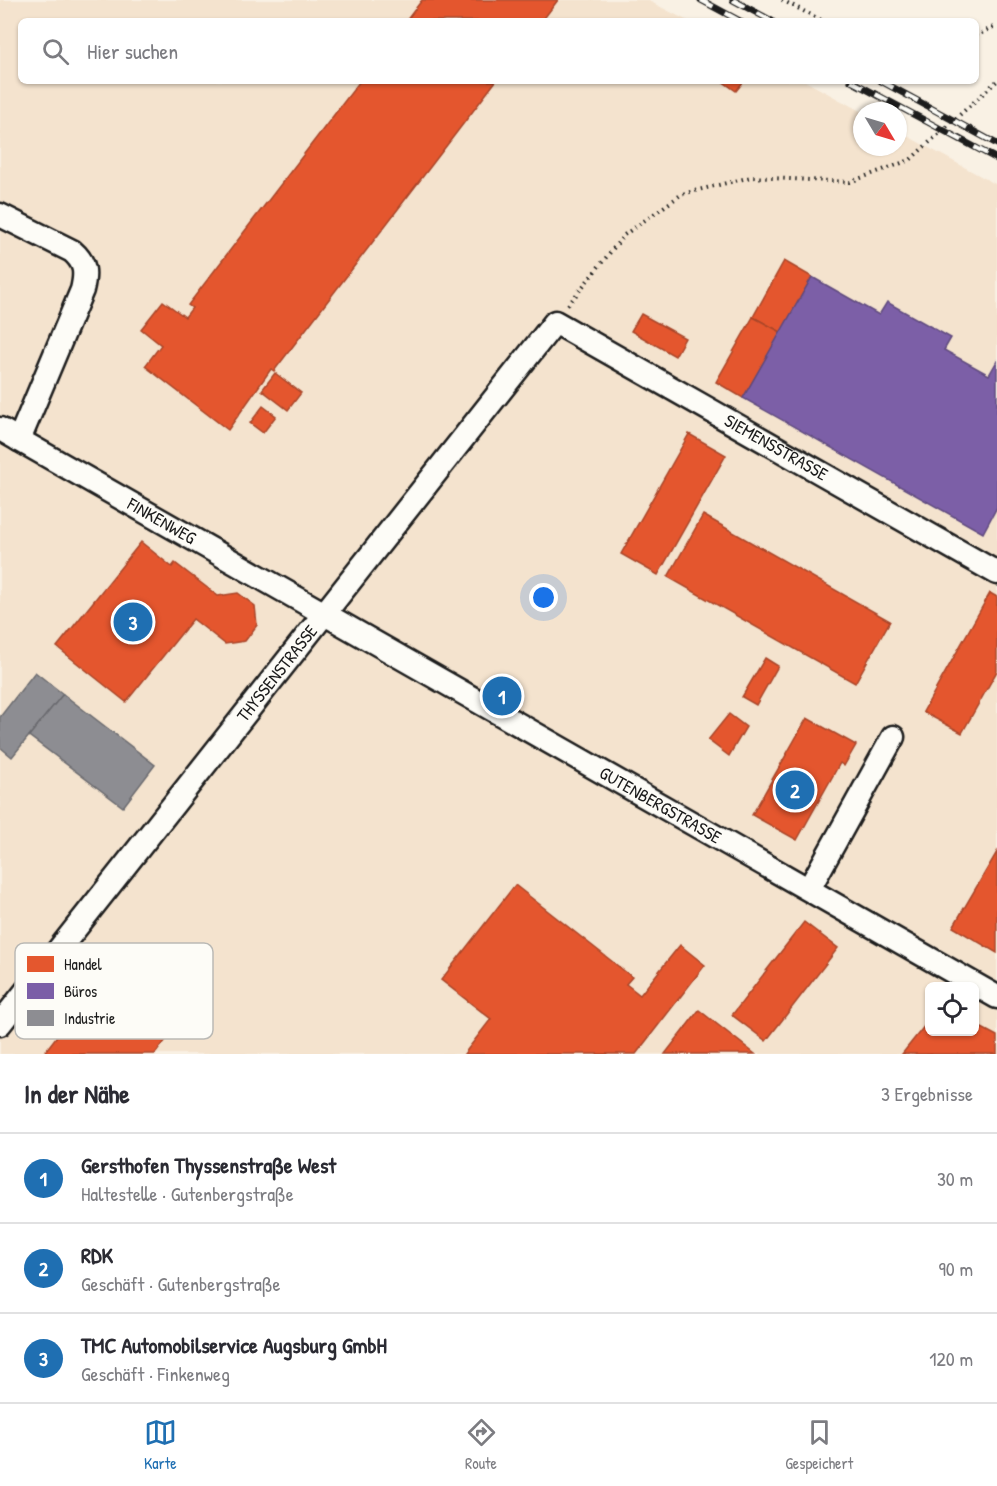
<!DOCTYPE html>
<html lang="de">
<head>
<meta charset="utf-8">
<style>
  body { margin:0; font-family:"Patrick Hand",sans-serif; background:#f2f2f3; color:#2b2b33 }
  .controls { position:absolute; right:18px; bottom:18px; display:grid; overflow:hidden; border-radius:9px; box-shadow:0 2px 4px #0004 }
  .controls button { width:54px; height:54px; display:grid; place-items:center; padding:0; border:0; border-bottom:2px solid #e1e1e2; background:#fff; color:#2b2b33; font:30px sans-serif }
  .compass { position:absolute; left:853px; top:102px; width:54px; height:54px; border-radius:50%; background:#fff; box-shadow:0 2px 4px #0004; rotate:128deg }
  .you { position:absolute; left:544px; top:598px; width:21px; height:21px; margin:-15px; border:4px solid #fff; border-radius:50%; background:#1a73e8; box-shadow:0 0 0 9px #1a73e833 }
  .badge { display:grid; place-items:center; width:39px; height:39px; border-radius:50%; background:#1f6fb2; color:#fff; font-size:20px; font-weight:700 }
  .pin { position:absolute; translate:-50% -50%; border:3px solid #fff; box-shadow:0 2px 6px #0006 }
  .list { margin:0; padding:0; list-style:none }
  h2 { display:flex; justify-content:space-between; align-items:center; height:78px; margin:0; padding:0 24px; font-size:26px }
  h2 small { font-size:20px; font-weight:400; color:#7c7c81 }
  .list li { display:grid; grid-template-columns:39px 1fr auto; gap:18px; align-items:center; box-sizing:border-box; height:90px; padding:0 24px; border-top:2px solid #e1e1e2 }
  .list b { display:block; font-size:22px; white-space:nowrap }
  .list p { margin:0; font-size:20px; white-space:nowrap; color:#7c7c81 }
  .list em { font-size:20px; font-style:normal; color:#7c7c81 }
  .icon { flex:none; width:33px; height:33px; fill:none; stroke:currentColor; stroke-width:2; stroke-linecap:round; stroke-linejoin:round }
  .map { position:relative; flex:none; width:997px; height:1054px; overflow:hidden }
  .search { position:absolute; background:#fff; box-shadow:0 2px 4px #0004; left:18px; right:18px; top:18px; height:66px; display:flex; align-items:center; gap:15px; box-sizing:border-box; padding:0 21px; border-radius:9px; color:#7c7c81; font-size:22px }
  .sheet { height:348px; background:#fff }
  nav { display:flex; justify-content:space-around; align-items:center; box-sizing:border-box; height:84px; border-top:2px solid #e1e1e2; background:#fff; font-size:16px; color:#7c7c81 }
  nav a { display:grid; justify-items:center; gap:3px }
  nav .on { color:#1f6fb2 }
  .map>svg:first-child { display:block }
  .built { fill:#f4e3ce; fill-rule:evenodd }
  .shops { fill:#e4572e; stroke:#a84529; stroke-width:1.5 }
  .offices { fill:#7b5ea7; stroke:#5e4a7d; stroke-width:1.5 }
  .industry { fill:#8d8d92; stroke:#6b6b6f; stroke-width:1.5 }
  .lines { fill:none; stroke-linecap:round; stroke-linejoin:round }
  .minor-casing { stroke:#1c1c1c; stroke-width:27 }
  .path { stroke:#1c1c1c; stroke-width:4; stroke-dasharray:1.5 4.5; stroke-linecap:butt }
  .minor { stroke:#fdfcf7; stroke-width:22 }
  .rail-casing { stroke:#1c1c1c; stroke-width:7 }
  .rail { stroke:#fdfcf7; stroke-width:4.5; stroke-dasharray:14; stroke-linecap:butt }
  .labels { text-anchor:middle; stroke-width:6; stroke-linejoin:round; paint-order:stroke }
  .street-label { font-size:18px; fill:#1c1c1c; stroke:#fdfcf7 }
  .key { fill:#fdfcf7; stroke:#bab9b5; stroke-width:1.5 }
  .key-label { font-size:16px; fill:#1c1c1c }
</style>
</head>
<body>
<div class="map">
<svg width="997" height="1054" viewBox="0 0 997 1054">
  <rect width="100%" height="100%" fill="#f9f1e4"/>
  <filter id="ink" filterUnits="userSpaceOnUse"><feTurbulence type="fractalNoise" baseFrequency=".0167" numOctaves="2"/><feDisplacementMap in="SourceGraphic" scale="12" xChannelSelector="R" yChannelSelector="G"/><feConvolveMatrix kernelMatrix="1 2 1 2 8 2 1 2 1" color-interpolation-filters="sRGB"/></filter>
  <g filter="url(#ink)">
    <path class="built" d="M0,0H647L688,21H21V81H805L862,112V147H898V131L997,185V1054H0ZM930,986H974V1032H930Z"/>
    <g class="shops">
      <polygon points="422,0 558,0 542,21 406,21"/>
      <polygon points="360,81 496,81 274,371 271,369 228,430 145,366 161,345 141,329 163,301 185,317 192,308 188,305"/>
      <polygon points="722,81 744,81 736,91"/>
      <polygon points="784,261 812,277 781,332 753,317"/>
      <polygon points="641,314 685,338 675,356 631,331"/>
      <polygon points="753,317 781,332 743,398 716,382"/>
      <polygon points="275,373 301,393 288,410 262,390"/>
      <polygon points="263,406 276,416 263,433 250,423"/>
      <polygon points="689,434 726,455 658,575 621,554"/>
      <polygon points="703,515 890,621 855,683 668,577"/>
      <polygon points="141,542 172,567 175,563 218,596 238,593 255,606 257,625 245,641 225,644 193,619 126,702 57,647"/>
      <polygon points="990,593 997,597 997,671 962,733 923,712"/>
      <polygon points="765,658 778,666 756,705 742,697"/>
      <polygon points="729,714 746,727 729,756 708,740"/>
      <polygon points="807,718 856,745 844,766 840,763 797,840 752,815"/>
      <polygon points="997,852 997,953 953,927"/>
      <polygon points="515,885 632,977 626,984 640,995 680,945 705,965 636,1054 464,1054 491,1019 441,980"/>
      <polygon points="804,922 838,948 766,1041 732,1015"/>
      <polygon points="110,967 180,1022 155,1054 43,1054"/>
      <polygon points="699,1010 755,1054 665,1054"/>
      <polygon points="930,1019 930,1032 972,1032 977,1035 982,1028 997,1036 997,1054 902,1054"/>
    </g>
    <polygon class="offices" points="812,277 879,315 887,302 951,338 944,350 989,375 997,361 997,507 983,533 743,398"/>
    <g class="industry">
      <polygon points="35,672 63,694 12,757 0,747 0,717"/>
      <polygon points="63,694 155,765 123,807 29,736"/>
    </g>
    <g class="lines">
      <g class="minor-casing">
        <g id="minor">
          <path d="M0,215L72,251C86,263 86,273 82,290L19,440"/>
          <path id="s1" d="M0,429L997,997"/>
          <polyline points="809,889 893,737"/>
          <path id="s2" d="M0,1024L555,322L997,573"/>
        </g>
      </g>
      <g class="path">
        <polyline points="782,0 823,21"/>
        <polyline points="976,36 997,25"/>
        <polyline points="568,305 624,235 682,194 751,177 850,182 910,160 997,81"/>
      </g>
      <use href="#minor" class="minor"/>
      <g class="rail-casing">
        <g id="rail">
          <polyline points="701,0 740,21"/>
          <polyline points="733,0 772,21"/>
          <polyline points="851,81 997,159"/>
          <polyline points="881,81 997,144"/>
        </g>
      </g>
      <use href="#rail" class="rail"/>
    </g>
  </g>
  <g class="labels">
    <g class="street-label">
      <text dy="6" stroke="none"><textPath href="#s2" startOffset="1149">SIEMENSSTRASSE</textPath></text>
      <text dy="6" stroke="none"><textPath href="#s1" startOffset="186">FINKENWEG</textPath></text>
      <text dy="6" stroke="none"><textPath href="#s2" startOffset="447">THYSSENSTRASSE</textPath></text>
      <text dy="6" stroke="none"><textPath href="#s1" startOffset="760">GUTENBERGSTRASSE</textPath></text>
    </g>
  </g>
  <rect x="15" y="943" width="198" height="96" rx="9" class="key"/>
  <rect x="27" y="956" width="27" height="16" fill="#e4572e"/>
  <rect x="27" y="983" width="27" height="16" fill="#7b5ea7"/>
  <rect x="27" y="1010" width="27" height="16" fill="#8d8d92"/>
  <g class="key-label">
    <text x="64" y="970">Handel</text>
    <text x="64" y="997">Büros</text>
    <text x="64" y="1024">Industrie</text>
  </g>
</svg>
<div class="controls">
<button><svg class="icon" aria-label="locate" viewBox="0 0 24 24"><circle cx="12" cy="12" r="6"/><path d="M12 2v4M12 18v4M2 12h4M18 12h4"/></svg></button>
</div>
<svg class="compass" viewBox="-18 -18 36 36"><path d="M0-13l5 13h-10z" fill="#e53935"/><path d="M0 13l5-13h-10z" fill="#7c7c81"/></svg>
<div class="you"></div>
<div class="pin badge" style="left:502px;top:696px">1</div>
<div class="pin badge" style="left:795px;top:790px">2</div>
<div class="pin badge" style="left:133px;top:622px">3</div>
<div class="search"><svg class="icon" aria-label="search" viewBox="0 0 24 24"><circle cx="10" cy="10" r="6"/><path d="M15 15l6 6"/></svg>Hier suchen</div>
</div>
<section class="sheet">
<h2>In der Nähe<small>3 Ergebnisse</small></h2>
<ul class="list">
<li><span class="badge">1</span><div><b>Gersthofen Thyssenstraße West</b><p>Haltestelle · Gutenbergstraße</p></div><em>30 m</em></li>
<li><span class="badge">2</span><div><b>RDK</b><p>Geschäft · Gutenbergstraße</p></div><em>90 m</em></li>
<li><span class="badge">3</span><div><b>TMC Automobilservice Augsburg GmbH</b><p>Geschäft · Finkenweg</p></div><em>120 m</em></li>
</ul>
</section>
<nav>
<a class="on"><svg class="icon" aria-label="map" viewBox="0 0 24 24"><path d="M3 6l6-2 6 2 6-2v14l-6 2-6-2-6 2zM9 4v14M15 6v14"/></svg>Karte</a>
<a><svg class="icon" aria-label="directions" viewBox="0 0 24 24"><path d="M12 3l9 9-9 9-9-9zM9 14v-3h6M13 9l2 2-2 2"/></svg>Route</a>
<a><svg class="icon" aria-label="saved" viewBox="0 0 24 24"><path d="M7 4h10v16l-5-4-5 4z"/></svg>Gespeichert</a>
</nav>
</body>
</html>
